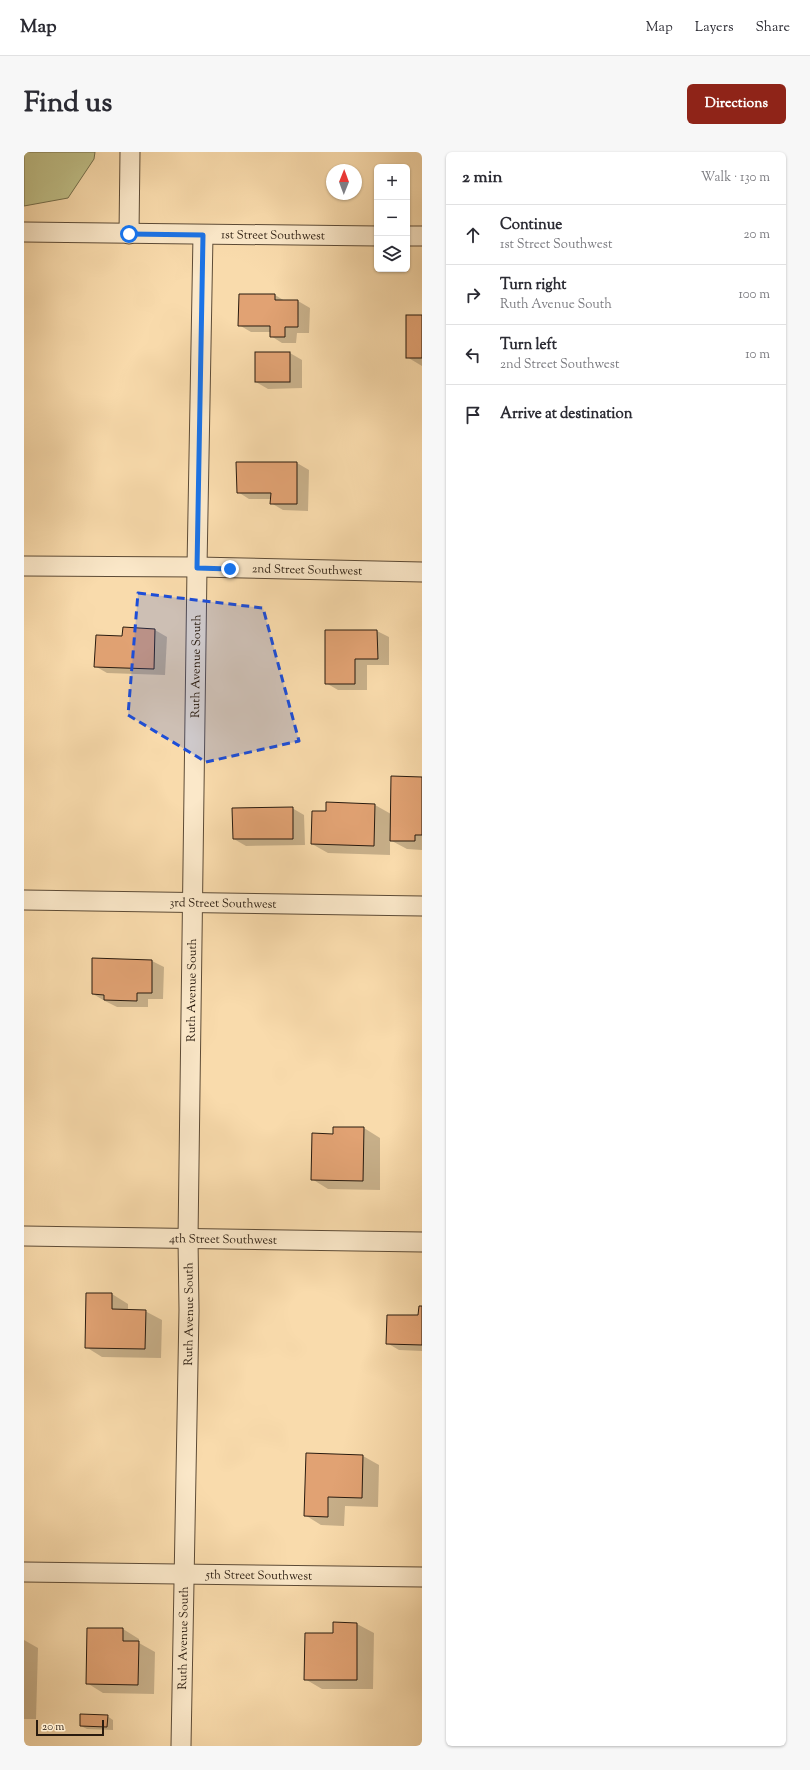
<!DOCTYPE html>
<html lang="en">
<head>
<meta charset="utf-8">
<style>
  body { margin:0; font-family:"Sorts Mill Goudy",serif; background:#f7f7f7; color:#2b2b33 }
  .controls { position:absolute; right:12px; top:12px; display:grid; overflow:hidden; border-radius:6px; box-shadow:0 1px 3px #0004 }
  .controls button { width:36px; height:36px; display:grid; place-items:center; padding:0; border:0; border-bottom:1px solid #e1e1e2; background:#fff; color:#2b2b33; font:20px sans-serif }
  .compass { position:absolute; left:302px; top:12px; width:36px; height:36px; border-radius:50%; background:#fff; box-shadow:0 1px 3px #0004; rotate:1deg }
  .scale { position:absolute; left:12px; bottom:10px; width:68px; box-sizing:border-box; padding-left:4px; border:2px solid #291b0f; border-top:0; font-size:11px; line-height:14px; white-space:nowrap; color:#291b0f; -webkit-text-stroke:3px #fbe8c9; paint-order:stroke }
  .stop { position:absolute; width:12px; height:12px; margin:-9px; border:3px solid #1a73e8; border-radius:50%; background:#fff }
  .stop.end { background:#1a73e8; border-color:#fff; box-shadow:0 1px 4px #0008 }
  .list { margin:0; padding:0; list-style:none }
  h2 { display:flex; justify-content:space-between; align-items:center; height:52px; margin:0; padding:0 16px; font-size:17px }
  h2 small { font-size:13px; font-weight:400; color:#7c7c81 }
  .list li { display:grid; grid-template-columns:26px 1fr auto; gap:12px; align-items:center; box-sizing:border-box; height:60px; padding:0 16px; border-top:1px solid #e1e1e2 }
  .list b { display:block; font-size:15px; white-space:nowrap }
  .list p { margin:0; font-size:13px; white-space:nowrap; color:#7c7c81 }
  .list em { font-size:13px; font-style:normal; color:#7c7c81 }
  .icon { flex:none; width:22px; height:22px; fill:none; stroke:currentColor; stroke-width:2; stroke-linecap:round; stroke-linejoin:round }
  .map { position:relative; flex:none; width:398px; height:1594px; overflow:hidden; border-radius:6px }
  header { display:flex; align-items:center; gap:24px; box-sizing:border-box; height:56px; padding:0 20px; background:#fff; border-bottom:1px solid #e1e1e2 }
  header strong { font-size:19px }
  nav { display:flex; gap:22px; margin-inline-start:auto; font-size:14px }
  .intro { display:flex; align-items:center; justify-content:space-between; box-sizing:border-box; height:96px; padding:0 24px }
  h1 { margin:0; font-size:28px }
  .button { padding:10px 18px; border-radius:6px; background:#8f2418; color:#fff; font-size:14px; font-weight:700 }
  main { display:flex; gap:24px; padding:0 24px }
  aside { flex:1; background:#fff; border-radius:6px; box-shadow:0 1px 3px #0004 }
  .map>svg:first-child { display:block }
  .green { fill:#c0c088; stroke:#746e4c }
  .shadow { fill:#0003 }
  .building { fill:#e1a273; stroke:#291b0f }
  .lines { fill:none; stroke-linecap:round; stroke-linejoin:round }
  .minor-casing { stroke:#5d4b36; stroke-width:21 }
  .minor { stroke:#fbe8c9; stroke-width:19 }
  .route { stroke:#1a73e8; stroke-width:5 }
  .marked { fill:#1d4ed8; fill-opacity:0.2; stroke:#1d4ed8; stroke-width:3; stroke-dasharray:8 5; stroke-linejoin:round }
  .labels { text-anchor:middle; stroke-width:4; stroke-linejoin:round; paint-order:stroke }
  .street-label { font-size:12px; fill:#291b0f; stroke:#fbe8c9 }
</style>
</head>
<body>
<header>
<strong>Map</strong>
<nav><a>Map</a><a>Layers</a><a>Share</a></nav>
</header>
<div class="intro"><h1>Find us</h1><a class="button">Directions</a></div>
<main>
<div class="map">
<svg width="398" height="1594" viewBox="0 0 398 1594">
  <rect width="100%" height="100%" fill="#f9dbac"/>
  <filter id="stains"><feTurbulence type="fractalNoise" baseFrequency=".005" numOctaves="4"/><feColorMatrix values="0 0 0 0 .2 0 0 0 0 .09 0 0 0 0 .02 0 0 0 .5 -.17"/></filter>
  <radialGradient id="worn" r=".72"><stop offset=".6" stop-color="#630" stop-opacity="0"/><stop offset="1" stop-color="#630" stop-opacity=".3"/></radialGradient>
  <polygon class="green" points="0,0 71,0 70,7 44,46 0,54"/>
  <g class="shadow">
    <polygon points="216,143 251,143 261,149 274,149 286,156 285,181 273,181 272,191 258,191 247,184 247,180 227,180 215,173"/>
    <polygon points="398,164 398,214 383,205"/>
    <polygon points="232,201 266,201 278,208 278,236 244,237 232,230"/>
    <polygon points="273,311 285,318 284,359 259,358 247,351 247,347 225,347 214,340"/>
    <polygon points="131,478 143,485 141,523 83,521 71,514 99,485"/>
    <polygon points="302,479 353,479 365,485 365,513 343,513 343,538 314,538 302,531"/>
    <polygon points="398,626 398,698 383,697 366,688 366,703 304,701 288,692 303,661 351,653 367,662"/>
    <polygon points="268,656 280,663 281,693 222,694 210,687"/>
    <polygon points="69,808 128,809 140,815 139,847 124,847 124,855 93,855 81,849 69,842"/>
    <polygon points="310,976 340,976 356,986 356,1038 304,1037 288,1027 310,983"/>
    <polygon points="88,1142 104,1152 104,1159 121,1159 138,1168 137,1206 78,1205 62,1195"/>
    <polygon points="398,1155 398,1199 375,1198 363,1191 395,1164"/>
    <polygon points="339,1304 355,1313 354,1355 321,1354 320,1374 297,1373 281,1363"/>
    <polygon points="310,1471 333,1472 350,1481 349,1537 298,1537 281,1527 310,1482"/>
    <polygon points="64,1477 99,1477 115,1487 115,1491 131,1500 130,1542 79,1541 63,1531"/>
    <polygon points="0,1488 14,1496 12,1567 0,1567"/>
    <polygon points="83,1564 89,1568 89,1578 63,1577 57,1574"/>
  </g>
  <g class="building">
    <polygon points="215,142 251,142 251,148 274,148 274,175 261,175 261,185 246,185 246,174 214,174"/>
    <rect x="382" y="163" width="16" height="43"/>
    <rect x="231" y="200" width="35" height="30"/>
    <polygon points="212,310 273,310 273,352 246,352 247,341 213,341"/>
    <polygon points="99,475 131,477 130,517 70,515 72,483 98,484"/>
    <polygon points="301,478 353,478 354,507 331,507 331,532 301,532"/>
    <polygon points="367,624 398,625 398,683 391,683 391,689 366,689"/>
    <polygon points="302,650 351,652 350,694 287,692 288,659 302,659"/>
    <polygon points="269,655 269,687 209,687 208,656"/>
    <polygon points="68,806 128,808 128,841 113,841 113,849 80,848 80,843 68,842"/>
    <polygon points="309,975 340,975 339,1029 287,1028 288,981 309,982"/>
    <polygon points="62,1141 88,1141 88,1157 122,1158 121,1197 61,1196"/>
    <polygon points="395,1154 398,1154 398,1193 362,1192 363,1163 394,1163"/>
    <polygon points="282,1301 339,1303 338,1346 304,1345 304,1365 280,1364"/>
    <polygon points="309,1470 333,1471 333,1528 280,1528 281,1481 309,1481"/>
    <polygon points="63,1476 99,1476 99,1489 115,1489 114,1533 62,1532"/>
    <polygon points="56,1562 84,1563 83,1575 56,1574"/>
  </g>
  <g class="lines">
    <g class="minor-casing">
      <g id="minor">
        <path id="s1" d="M0,80L353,84"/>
        <polyline points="105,82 106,0"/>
        <polyline points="383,84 398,84"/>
        <path id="s2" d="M0,414L173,415L398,420"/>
        <path id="s3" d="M0,748L398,754"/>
        <path id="s4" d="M0,1084L398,1090"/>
        <path id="s5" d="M0,1420L398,1425"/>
        <path id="s6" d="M157,1594L165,1158L164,1087L173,415L179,83"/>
      </g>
    </g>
    <use href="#minor" class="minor"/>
  </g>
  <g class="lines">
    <polyline class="route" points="105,82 179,83 173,416 206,417"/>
  </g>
  <path class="marked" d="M114,441L239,456L275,589L182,610L104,563Z"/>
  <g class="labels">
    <g class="street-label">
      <text dy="4" stroke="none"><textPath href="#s1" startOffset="249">1st Street Southwest</textPath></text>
      <text dy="4" stroke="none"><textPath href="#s2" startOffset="283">2nd Street Southwest</textPath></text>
      <text dy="4" stroke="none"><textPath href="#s6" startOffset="1080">Ruth Avenue South</textPath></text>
      <text dy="4" stroke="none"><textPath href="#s3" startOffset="199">3rd Street Southwest</textPath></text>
      <text dy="4" stroke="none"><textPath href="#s6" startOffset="756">Ruth Avenue South</textPath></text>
      <text dy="4" stroke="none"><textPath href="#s4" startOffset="199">4th Street Southwest</textPath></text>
      <text dy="4" stroke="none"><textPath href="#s6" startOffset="432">Ruth Avenue South</textPath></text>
      <text dy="4" stroke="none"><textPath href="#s5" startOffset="235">5th Street Southwest</textPath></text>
      <text dy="4" stroke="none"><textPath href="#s6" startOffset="108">Ruth Avenue South</textPath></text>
    </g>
  </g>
  <rect width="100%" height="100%" filter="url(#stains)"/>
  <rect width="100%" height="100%" fill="url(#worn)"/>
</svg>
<div class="controls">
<button>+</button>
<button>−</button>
<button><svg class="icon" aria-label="layers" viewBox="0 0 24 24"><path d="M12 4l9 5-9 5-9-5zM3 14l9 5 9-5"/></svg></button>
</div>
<svg class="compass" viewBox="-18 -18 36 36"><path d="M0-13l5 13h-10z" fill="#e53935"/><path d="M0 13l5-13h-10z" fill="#7c7c81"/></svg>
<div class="scale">20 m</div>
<div class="stop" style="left:105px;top:82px"></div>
<div class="stop end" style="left:206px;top:417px"></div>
</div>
<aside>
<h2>2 min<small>Walk · 130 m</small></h2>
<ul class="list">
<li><svg class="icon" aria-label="ahead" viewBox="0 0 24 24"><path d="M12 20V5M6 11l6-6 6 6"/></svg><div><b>Continue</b><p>1st Street Southwest</p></div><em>20 m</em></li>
<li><svg class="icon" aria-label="right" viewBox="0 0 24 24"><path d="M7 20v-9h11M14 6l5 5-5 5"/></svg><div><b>Turn right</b><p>Ruth Avenue South</p></div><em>100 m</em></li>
<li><svg class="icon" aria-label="left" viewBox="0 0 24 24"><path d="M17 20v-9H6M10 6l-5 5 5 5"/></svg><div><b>Turn left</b><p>2nd Street Southwest</p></div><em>10 m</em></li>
<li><svg class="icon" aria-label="arrive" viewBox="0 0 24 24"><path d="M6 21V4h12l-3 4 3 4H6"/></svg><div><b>Arrive at destination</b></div></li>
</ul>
</aside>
</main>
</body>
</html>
